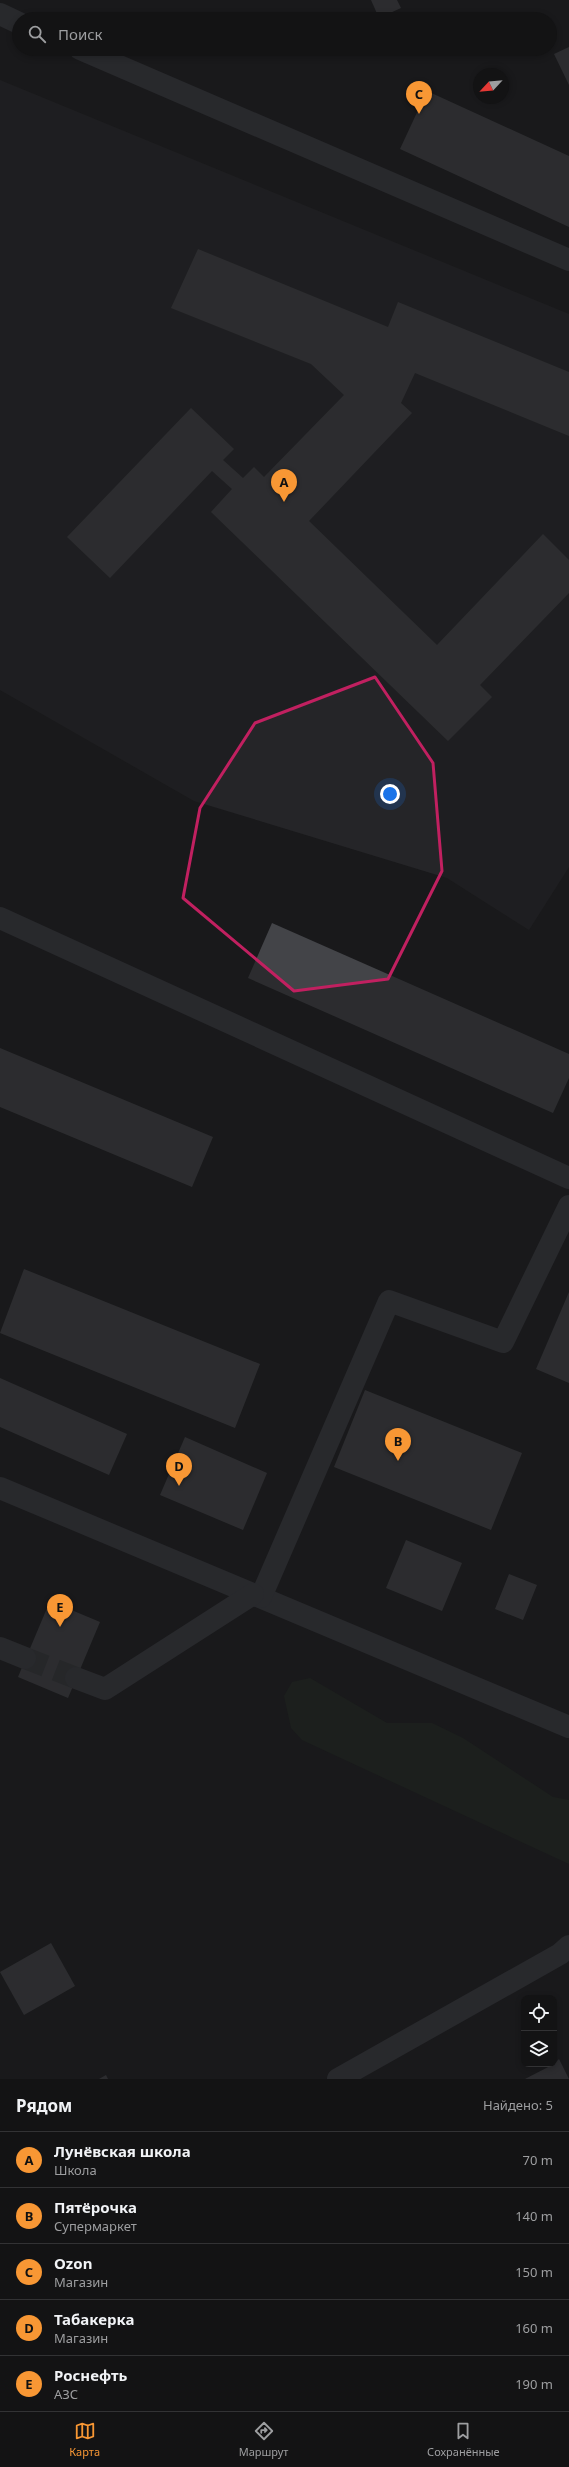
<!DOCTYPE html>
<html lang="ru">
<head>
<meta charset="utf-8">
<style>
  body { margin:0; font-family:"Noto Sans",sans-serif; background:#1c1c1d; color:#f1f3f6 }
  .controls { position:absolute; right:12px; bottom:12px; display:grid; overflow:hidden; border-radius:8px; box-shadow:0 2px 6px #0003 }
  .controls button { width:36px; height:36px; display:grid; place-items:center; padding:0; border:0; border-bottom:1px solid #323234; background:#131314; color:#f1f3f6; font:20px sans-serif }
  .compass { position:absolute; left:473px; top:68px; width:36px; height:36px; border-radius:50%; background:#131314; box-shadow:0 2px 6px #0003; rotate:244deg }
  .you { position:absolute; left:390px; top:794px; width:14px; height:14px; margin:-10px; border:3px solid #fff; border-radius:50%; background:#1a73e8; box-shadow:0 0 0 6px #1a73e833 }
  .badge { display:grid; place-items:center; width:26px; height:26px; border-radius:50%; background:#f89734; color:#111; font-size:13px; font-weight:700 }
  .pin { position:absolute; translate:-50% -33px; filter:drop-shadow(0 1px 2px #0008) }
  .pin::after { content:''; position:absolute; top:21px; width:14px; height:12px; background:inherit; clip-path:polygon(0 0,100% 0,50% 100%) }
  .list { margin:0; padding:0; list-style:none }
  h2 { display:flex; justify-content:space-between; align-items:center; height:52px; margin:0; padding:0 16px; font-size:17px }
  h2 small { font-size:13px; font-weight:400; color:#9d9ea0 }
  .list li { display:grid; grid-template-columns:26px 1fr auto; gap:12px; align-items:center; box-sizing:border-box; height:56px; padding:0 16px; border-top:1px solid #323234 }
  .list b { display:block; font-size:15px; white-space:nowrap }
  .list p { margin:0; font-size:13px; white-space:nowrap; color:#9d9ea0 }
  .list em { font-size:13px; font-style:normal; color:#9d9ea0 }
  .icon { flex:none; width:22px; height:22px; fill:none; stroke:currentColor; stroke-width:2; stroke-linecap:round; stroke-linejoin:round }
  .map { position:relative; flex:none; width:569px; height:2079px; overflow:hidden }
  .search { position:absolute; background:#131314; box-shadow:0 2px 6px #0003; left:12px; right:12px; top:12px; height:44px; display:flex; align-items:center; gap:10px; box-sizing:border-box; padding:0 14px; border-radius:22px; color:#9d9ea0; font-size:15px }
  .sheet { height:332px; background:#131314 }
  nav { display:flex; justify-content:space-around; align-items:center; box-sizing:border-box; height:56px; border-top:1px solid #323234; background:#131314; font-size:11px; color:#9d9ea0 }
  nav a { display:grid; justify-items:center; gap:2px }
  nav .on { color:#f89734 }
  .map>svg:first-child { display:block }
  .built { fill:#252528 }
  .green { fill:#1f271f }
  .building { fill:#434448 }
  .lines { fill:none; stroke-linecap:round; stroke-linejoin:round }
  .minor-tunnel { stroke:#36383b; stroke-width:22; stroke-dasharray:22 11; stroke-linecap:butt }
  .minor { stroke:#3a3c41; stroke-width:22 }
  .marked { fill:none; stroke:#c12060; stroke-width:3; stroke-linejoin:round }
</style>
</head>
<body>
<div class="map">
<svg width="569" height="2079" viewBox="0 0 569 2079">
  <rect width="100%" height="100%" fill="#19191b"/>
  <polygon class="built" points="0,80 569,314 569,867 529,930 447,878 194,801 0,690"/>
  <polygon class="green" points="310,1678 387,1723 432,1723 463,1738 553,1797 569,1800 569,1864 302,1740 291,1728 284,1696 292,1682"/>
  <g class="building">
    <polygon points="371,0 397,0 401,8 379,18"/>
    <polygon points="569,47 569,85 554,54"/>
    <polygon points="427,91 569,156 569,227 400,149"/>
    <polygon points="198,249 388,327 398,302 569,372 569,436 415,373 401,403 412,413 309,521 437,645 543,534 569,560 569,593 480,685 492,697 448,741 211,512 232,489 212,471 110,578 67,537 191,408 234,449 223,460 243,478 254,467 264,477 344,395 311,364 171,308"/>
    <polygon points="272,923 569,1054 569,1078 553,1113 248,978"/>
    <polygon points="0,1048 213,1137 192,1187 0,1107"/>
    <polygon points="24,1269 260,1364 235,1428 0,1333"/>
    <polygon points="569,1292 569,1383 536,1369"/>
    <polygon points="0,1378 127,1434 109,1475 0,1427"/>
    <polygon points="365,1390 522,1453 491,1530 334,1467"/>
    <polygon points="185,1437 267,1473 243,1530 160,1495"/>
    <polygon points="406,1540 462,1563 442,1611 386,1588"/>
    <polygon points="509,1574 537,1585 523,1620 495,1609"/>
    <polygon points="50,1601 100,1622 68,1698 18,1677"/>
    <polygon points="51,1943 75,1986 24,2015 0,1972"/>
    <polygon points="559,2059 569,2079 525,2079 554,2064"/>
    <polygon points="106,2075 108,2079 99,2079"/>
  </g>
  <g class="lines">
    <polyline class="minor-tunnel" points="25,1658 76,1678"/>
    <g class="minor">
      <polyline points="0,14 19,23"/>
      <polyline points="80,49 569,260"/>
      <polyline points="0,918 569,1178"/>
      <polyline points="0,1488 569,1727"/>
      <polyline points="261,1597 389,1301 503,1342 569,1206"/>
      <polyline points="0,1648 25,1658"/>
      <polyline points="76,1678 105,1689 253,1594"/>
      <polyline points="338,2079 560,1954 569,1946"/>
    </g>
  </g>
  <path d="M0 0H569V2079H0ZM375,677L433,763L442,871L388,979L294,991L183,898L200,808L255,723Z" fill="#19191b" fill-opacity=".55" fill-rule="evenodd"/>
  <path class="marked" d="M375,677L433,763L442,871L388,979L294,991L183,898L200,808L255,723Z"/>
</svg>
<div class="controls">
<button><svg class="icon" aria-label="locate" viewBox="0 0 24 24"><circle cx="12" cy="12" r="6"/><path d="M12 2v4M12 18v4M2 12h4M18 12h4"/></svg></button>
<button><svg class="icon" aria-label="layers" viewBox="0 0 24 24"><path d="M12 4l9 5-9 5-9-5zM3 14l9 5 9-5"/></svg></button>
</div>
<svg class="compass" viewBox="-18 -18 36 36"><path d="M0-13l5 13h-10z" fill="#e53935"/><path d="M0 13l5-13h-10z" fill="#9d9ea0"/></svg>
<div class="you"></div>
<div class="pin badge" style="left:284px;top:502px">A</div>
<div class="pin badge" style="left:398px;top:1461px">B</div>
<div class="pin badge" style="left:419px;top:114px">C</div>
<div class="pin badge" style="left:179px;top:1486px">D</div>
<div class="pin badge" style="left:60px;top:1627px">E</div>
<div class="search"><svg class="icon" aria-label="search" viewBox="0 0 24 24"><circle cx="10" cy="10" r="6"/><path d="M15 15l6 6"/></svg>Поиск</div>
</div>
<section class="sheet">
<h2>Рядом<small>Найдено: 5</small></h2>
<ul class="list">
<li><span class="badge">A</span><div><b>Лунёвская школа</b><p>Школа</p></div><em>70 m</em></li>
<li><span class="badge">B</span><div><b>Пятёрочка</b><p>Супермаркет</p></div><em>140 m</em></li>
<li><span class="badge">C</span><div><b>Ozon</b><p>Магазин</p></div><em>150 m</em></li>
<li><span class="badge">D</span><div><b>Табакерка</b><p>Магазин</p></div><em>160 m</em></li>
<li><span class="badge">E</span><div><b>Роснефть</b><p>АЗС</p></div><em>190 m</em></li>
</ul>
</section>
<nav>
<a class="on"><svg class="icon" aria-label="map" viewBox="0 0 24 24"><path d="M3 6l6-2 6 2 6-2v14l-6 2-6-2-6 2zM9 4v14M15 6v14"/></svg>Карта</a>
<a><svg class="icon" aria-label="directions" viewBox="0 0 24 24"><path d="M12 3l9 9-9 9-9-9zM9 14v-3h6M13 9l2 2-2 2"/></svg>Маршрут</a>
<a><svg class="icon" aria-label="saved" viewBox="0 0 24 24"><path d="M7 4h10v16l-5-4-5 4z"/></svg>Сохранённые</a>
</nav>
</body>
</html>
